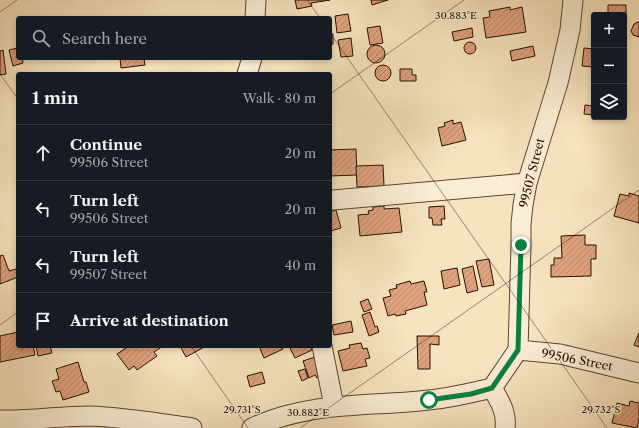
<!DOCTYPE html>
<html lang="en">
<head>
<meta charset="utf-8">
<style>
  body { margin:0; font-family:"Libre Caslon Text",serif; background:#242831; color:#f1f3f6 }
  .controls { position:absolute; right:12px; top:12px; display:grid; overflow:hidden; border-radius:4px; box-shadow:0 2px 6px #0003 }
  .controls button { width:36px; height:36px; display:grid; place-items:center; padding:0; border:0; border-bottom:1px solid #363941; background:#171b24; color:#f1f3f6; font:20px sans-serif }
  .stop { position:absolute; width:12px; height:12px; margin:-9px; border:3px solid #0b8043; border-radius:50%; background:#fff }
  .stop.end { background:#0b8043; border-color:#fff; box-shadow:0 1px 4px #0008 }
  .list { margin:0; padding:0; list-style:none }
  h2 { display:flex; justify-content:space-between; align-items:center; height:52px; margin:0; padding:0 16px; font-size:17px }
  h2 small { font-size:13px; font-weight:400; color:#9ea1a6 }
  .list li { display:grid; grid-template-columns:26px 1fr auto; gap:12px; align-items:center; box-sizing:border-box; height:56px; padding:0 16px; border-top:1px solid #363941 }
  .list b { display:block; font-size:15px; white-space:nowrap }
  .list p { margin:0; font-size:13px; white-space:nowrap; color:#9ea1a6 }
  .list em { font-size:13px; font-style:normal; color:#9ea1a6 }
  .icon { flex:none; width:22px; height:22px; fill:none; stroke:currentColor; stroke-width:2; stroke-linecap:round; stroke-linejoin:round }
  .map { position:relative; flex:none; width:639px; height:428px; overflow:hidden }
  .search { position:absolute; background:#171b24; box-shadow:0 2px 6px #0003; left:16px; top:16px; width:316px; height:44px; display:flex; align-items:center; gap:10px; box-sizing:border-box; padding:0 14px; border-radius:4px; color:#9ea1a6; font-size:15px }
  .panel { position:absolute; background:#171b24; box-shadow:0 2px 6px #0003; left:16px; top:72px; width:316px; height:276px; border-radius:4px }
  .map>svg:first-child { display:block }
  .building { fill:url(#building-hatch); stroke:#280e00 }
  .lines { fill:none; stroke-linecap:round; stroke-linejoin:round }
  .minor-casing { stroke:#5c4430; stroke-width:21 }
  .minor { stroke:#faedd5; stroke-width:19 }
  .route { stroke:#0b8043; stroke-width:5 }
  .ticks { fill:none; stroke:#280e00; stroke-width:1; stroke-opacity:0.45 }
  .labels { text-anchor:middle; stroke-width:3; stroke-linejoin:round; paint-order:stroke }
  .street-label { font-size:12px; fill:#280e00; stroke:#faedd5 }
  .ticks-label { font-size:10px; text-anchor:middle; fill:#280e00; stroke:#faedd5; stroke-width:3; stroke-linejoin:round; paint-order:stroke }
</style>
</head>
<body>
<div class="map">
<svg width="639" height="428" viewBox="0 0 639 428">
  <defs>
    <pattern id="building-hatch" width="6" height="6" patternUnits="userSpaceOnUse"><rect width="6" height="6" fill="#dfa27e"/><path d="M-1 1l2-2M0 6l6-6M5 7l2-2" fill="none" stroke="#bf8a6b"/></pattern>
  </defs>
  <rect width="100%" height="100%" fill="#f7e4bf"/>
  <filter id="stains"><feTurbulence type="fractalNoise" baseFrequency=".005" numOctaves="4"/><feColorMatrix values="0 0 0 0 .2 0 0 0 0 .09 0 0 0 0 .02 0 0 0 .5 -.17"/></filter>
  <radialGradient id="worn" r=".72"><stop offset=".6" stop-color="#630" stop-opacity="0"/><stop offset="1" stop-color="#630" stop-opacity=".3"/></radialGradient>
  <g class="building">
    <polygon points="295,0 330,0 311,3 312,6 297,9"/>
    <polygon points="371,0 388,0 372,5"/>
    <polygon points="608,5 626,5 626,16 608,15"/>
    <polygon points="510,7 510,10 522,7 526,32 486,38 483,18 490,17 489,11"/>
    <polygon points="348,14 351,31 337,33 335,16"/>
    <polygon points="638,22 639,22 639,37 633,35 631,31 634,24"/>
    <polygon points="380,26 383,43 370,45 367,28"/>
    <polygon points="472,28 473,37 454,41 452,32"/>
    <rect x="330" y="34" width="3" height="10"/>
    <polygon points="351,38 353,56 341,57 338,40"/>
    <circle cx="470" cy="48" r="6"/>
    <circle cx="376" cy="54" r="9"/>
    <polygon points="533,46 535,56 512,61 510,51"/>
    <polygon points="18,48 18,58 22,58 23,63 13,66 9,50"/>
    <polygon points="584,48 594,49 593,67 582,66"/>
    <polygon points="3,50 6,74 0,75 0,51"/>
    <polygon points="120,58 144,58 145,65 121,68"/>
    <circle cx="383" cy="73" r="8"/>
    <polygon points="400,69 412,69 412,75 416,75 416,81 400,81"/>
    <polygon points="585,105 594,106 594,115 584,114"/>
    <polygon points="453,120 453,124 461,122 466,140 442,146 438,128 445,126 444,123"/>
    <polygon points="356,149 357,175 330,176 330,150"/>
    <polygon points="383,165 384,186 357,187 356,166"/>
    <polygon points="629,193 639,196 639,223 614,216 620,194 629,196"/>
    <polygon points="384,206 384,209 399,208 402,232 360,236 358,215 369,214 368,211 373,210 373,207"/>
    <polygon points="444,206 445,219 441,219 442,225 433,225 432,218 429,218 429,207"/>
    <polygon points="336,210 341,228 330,231 330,212"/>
    <polygon points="585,235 585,245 596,245 596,259 591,259 591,276 551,277 551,265 554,265 554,258 562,258 561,236"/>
    <polygon points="3,255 9,271 16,269 18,277 0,284 0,256"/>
    <polygon points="489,259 494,285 482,287 476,261"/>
    <polygon points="473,266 478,290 467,293 462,269"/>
    <polygon points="457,268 460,285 444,289 441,271"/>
    <polygon points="410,281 411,284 424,281 427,292 424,292 427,305 405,311 406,314 396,316 395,314 388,316 383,298 391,296 389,290 397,288 396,285"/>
    <polygon points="368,299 372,309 364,312 360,302"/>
    <polygon points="370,312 375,327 377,326 379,332 369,336 362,315"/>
    <polygon points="351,321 353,332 334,335 332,325"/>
    <polygon points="18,332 18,346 33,346 35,355 0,362 0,336"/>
    <polygon points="639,333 639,347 634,345"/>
    <polygon points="417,336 439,336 439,345 430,344 430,369 418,369"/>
    <polygon points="361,343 363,349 367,348 370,358 365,359 367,366 343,371 338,351 350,348 349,345"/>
    <polygon points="36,346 50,346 52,353 38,356"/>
    <polygon points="129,346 163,346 154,352 157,356 137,370 134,366 129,370 117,354"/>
    <polygon points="180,346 206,346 186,357"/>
    <polygon points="259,346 282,346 283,349 264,358"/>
    <polygon points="295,346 311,346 312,350 295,358 290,348"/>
    <polygon points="315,357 323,376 317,378 315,375 309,378 303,361"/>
    <polygon points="78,362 84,382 86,382 89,392 63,400 60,391 56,392 52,381 59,379 56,369"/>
    <polygon points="305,369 308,378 302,381 298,371"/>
    <polygon points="262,372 265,383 250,387 247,376"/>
    <polygon points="630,401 639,403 639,418 637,428 612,423 617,403 629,406"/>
  </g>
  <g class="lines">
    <g class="minor-casing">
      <g id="minor">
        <polyline points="255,18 256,0"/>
        <polyline points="247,74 252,58"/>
        <polyline points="333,200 527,183"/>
        <polyline points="322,346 334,406"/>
        <polyline points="518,350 521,245 521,224 523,205 527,183 558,83 570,30 573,0"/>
        <polyline points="518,350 560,354 639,373"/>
        <path d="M492,388C500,401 507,413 505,428"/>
        <path d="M0,420C30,421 59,416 89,416C123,417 158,423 192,428"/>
        <path d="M252,428C308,401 369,407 429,400C450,398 471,393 492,388L518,350"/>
      </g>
    </g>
    <use href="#minor" class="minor"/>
  </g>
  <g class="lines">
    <polyline class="route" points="429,400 471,394 492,388 518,350 521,245"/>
  </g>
  <path class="ticks" d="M307,0L320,18M0,12L17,0M330,33L607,428M0,74L18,99M330,94L464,0M0,325L18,312M191,346L248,428M300,428L639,190"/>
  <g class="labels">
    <g class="street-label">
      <text transform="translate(532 173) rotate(-76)" y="4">99507 Street</text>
      <text transform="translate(577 360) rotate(11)" y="4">99506 Street</text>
    </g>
  </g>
  <g class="ticks-label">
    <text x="456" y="19">30.883°E</text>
    <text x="242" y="413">29.731°S</text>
    <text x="601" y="413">29.732°S</text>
    <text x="308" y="416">30.882°E</text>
  </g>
  <rect width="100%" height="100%" filter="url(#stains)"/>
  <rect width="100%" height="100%" fill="url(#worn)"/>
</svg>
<div class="controls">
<button>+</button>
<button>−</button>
<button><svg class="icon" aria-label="layers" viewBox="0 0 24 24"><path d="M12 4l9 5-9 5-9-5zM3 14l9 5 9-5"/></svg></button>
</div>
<div class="stop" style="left:429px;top:400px"></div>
<div class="stop end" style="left:521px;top:245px"></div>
<div class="search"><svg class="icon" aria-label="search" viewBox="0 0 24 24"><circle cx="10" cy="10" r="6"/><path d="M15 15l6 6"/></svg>Search here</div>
<section class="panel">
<h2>1 min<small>Walk · 80 m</small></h2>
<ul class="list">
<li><svg class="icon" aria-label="ahead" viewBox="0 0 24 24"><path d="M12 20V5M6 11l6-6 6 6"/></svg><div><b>Continue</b><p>99506 Street</p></div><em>20 m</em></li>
<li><svg class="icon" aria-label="left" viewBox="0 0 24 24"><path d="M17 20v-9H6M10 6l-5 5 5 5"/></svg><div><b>Turn left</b><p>99506 Street</p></div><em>20 m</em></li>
<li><svg class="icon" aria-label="left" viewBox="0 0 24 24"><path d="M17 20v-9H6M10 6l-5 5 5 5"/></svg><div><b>Turn left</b><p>99507 Street</p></div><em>40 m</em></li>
<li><svg class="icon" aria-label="arrive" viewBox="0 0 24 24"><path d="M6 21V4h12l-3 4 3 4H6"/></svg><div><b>Arrive at destination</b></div></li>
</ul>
</section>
</div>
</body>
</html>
